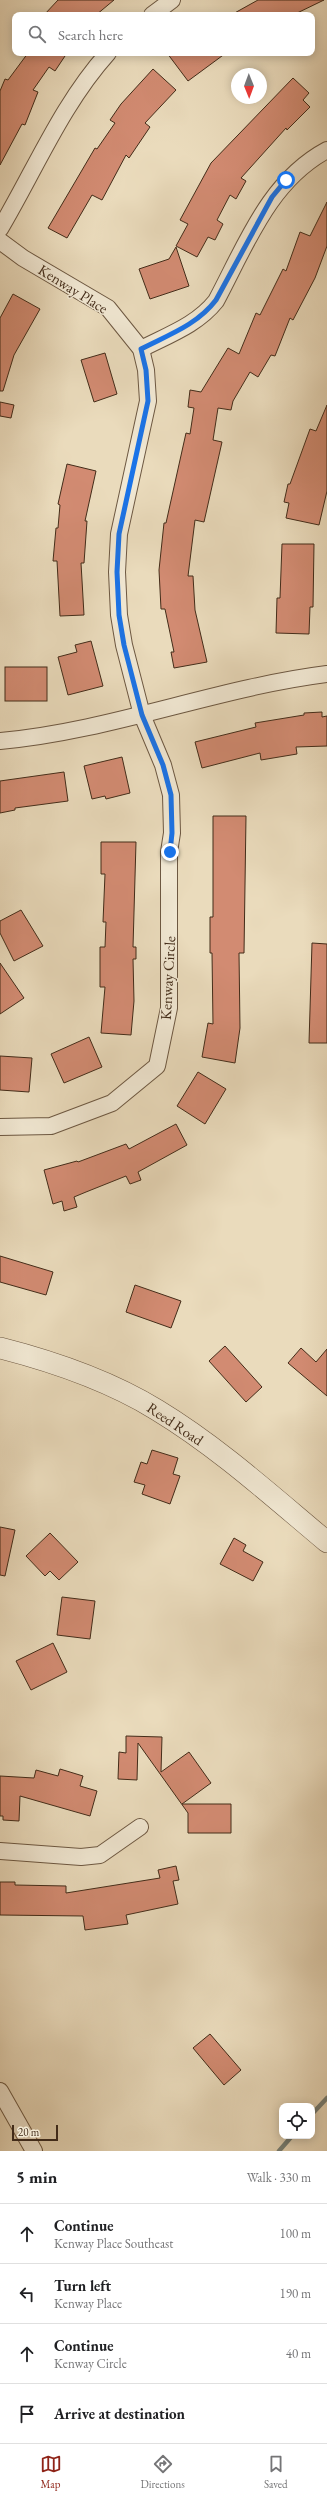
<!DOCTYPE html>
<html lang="en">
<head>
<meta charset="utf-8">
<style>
  body { margin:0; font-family:"EB Garamond",serif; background:#f2f2f2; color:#202124 }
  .controls { position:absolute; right:12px; bottom:12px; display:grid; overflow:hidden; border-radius:8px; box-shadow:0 2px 10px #0003 }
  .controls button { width:36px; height:36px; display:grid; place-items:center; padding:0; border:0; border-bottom:1px solid #e0e0e0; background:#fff; color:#202124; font:20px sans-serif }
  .compass { position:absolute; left:231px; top:68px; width:36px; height:36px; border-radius:50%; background:#fff; box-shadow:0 2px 10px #0003; rotate:179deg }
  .scale { position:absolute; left:12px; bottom:10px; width:46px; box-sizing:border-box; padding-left:4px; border:2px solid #432c19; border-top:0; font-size:11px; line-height:14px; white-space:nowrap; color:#432c19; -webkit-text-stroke:3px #f1e8d3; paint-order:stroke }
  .stop { position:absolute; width:12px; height:12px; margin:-9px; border:3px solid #1a73e8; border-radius:50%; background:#fff }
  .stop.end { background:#1a73e8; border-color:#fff; box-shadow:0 1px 4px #0008 }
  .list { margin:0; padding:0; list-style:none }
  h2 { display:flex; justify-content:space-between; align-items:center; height:52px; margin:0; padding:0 16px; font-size:17px }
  h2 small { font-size:13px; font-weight:400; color:#757577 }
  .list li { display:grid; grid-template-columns:26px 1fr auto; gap:12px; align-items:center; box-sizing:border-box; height:60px; padding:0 16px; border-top:1px solid #e0e0e0 }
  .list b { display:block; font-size:15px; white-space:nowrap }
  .list p { margin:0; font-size:13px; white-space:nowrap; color:#757577 }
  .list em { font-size:13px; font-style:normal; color:#757577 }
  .icon { flex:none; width:22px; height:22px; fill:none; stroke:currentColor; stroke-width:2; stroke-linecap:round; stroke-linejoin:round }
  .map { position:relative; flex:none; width:327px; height:2151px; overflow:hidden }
  .search { position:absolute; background:#fff; box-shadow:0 2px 10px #0003; left:12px; right:12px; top:12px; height:44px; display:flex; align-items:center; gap:10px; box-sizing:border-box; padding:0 14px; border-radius:8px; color:#757577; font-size:15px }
  .sheet { height:292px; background:#fff }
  nav { display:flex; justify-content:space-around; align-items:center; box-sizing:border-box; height:56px; border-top:1px solid #e0e0e0; background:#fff; font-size:11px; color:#757577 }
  nav a { display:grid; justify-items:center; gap:2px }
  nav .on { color:#8f2418 }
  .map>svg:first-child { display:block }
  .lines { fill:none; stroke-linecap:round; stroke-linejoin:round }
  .stream { stroke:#778179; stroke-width:4.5 }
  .building { fill:#d28b72; stroke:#432c19 }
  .minor-casing { stroke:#6d5842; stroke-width:18 }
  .tertiary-casing { stroke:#6d5842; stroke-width:22 }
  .minor { stroke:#f1e8d3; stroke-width:16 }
  .tertiary { stroke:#f1e8d3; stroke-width:21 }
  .route { stroke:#1a73e8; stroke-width:5 }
  .labels { text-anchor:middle; stroke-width:3; stroke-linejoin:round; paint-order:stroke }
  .street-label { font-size:15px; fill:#432c19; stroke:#f1e8d3 }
</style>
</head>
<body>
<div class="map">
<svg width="327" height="2151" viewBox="0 0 327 2151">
  <rect width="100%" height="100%" fill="#eadbbc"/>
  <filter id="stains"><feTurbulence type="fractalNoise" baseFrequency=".005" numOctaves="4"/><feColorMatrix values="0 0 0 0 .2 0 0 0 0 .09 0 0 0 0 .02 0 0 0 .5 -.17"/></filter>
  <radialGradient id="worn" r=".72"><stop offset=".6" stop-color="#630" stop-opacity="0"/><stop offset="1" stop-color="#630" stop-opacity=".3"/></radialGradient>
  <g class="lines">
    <g class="stream">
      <polyline points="312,2114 327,2098"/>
      <polyline points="279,2151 292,2136"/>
    </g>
  </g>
  <g class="building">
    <polygon points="58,0 114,0 96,15 44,15"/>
    <polygon points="258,0 324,0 293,15 231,15"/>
    <polygon points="28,53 67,53 55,71 49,67 33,90 38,92 25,125 22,124 0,165 0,91 5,79 8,80"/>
    <polygon points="167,53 226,53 188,81"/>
    <polygon points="153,69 176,90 145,123 150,127 129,158 126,155 102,200 92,195 67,238 48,228 95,148 97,149 115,123 110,120 121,104"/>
    <polygon points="293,78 309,93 303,100 310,107 287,130 286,128 241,178 246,181 236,199 230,195 217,220 223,224 215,240 208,237 197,257 176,246 188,224 180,220 211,163"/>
    <polygon points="327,202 327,246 315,278 293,320 290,318 275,356 271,355 258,377 250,372 233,401 231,410 218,408 213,440 222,442 204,522 195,520 188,576 193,576 195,610 207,662 174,668 171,652 174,652 165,609 161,609 159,570 164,523 166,523 186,433 190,434 194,408 188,407 190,390 201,392 228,348 239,354 256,313 260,315 283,269 286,271 300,232 310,236"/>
    <polygon points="176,247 189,286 150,299 139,269 169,259"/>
    <polygon points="13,294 40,309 14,355 3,391 0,391 0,318"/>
    <polygon points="105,353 117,394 94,402 81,360"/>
    <polygon points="0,402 14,405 11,418 0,416"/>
    <polygon points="327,405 327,491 319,525 286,518 289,503 284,502 288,484 290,484 310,429 316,431"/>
    <polygon points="67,464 96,471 85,521 87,521 84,563 81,563 84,615 60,616 57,561 53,561 56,528 58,528 60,505 58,504"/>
    <polygon points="282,544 314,544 313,607 310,607 309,634 276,633 277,598 280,598"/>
    <polygon points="91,641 103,686 68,695 58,657 77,652 75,645"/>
    <rect x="5" y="667" width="42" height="34"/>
    <polygon points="322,712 322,717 327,716 327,746 296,747 297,754 261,760 260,753 202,768 195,742 256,727 255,723 304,715 304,713"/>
    <polygon points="122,757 130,793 106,799 105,796 92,799 84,766"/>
    <polygon points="64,772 68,801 15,808 15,810 0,813 0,781"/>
    <polygon points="213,816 246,816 244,953 239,953 240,1028 235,1063 202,1057 208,1023 213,1024 212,953 210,953 210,917 213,917"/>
    <polygon points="101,842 136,842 133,947 136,947 136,959 133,959 134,1001 131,1035 101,1033 105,987 100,987 100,947 105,947 106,922 103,922 105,874 101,874"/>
    <polygon points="21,910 43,946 14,961 0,933 0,921"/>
    <polygon points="312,943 327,944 327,1043 309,1043"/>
    <polygon points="0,963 24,998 0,1014"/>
    <polygon points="89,1037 102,1067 64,1083 51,1054"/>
    <polygon points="0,1056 32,1058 29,1092 0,1090"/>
    <polygon points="198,1072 226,1089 205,1124 177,1106"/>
    <polygon points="176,1124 187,1145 138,1172 141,1180 130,1184 126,1176 86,1192 74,1197 77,1207 64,1211 62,1201 53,1204 44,1170 77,1161 78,1162 126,1144 129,1149"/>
    <polygon points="0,1256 53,1272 46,1295 0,1282"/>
    <polygon points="135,1285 181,1301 171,1328 126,1312"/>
    <polygon points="225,1346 262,1387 246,1402 209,1361"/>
    <polygon points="301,1348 316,1362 327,1349 327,1396 288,1363"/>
    <polygon points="152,1450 178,1458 173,1474 180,1476 170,1504 142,1494 145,1485 134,1482 141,1462 147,1464"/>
    <polygon points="0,1527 15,1530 5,1576 0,1575"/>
    <polygon points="50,1533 78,1562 59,1580 50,1571 45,1576 26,1556"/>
    <polygon points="234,1538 246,1545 243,1551 263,1562 253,1581 220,1564"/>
    <polygon points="62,1597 95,1601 90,1639 57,1635"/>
    <polygon points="53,1643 67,1672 31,1690 16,1661"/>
    <polygon points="126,1736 162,1737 161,1772 189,1752 211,1783 182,1804 231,1804 231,1833 188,1833 188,1813 138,1743 137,1780 118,1779 119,1752 126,1753"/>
    <polygon points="60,1769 83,1776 80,1786 97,1791 90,1816 20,1796 19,1821 3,1820 3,1816 0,1816 0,1776 34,1778 36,1770 58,1776"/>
    <polygon points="176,1866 179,1880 173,1881 178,1904 126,1915 128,1924 85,1930 83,1916 0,1915 0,1882 15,1882 15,1885 66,1886 66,1893 160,1878 158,1870"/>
    <polygon points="210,2034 241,2070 224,2085 193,2048"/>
  </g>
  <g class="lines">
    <g class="minor-casing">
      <g id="minor">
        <polyline points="152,15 172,0"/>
        <path d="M0,229C35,170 62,104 108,53"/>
        <polyline points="0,241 23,258 108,308 141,349 146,370 148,401 119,534 117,572 119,615 124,645 142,715 163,765 171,795 172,833 169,852 169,1008 157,1066 112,1103 51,1126 0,1127"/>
        <path d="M141,349C168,335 197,325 216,301C246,245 269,181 327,150"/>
        <path d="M0,741C111,731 216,688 327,674"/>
        <polyline points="0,1851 81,1857 100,1855 140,1827"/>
        <polyline points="0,2091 34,2151"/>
      </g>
    </g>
    <g class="tertiary-casing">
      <path id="tertiary" d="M0,1348C55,1362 108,1380 157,1410C218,1447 272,1496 327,1542"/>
    </g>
    <use href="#minor" class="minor"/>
    <use href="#tertiary" class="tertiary"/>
  </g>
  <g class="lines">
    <path class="route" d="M170,852L172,833L171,795L163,765L142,715L124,645L119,615L117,572L119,534L148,401L146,370L141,349C168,335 197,325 216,300L272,197L286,180"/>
  </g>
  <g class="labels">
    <g class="street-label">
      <text transform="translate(73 289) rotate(32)" y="5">Kenway Place</text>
      <text transform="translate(168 978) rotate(-87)" y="5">Kenway Circle</text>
      <text transform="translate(175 1424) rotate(34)" y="5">Reed Road</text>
    </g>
  </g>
  <rect width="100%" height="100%" filter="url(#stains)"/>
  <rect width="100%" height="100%" fill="url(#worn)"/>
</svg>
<div class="controls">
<button><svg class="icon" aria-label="locate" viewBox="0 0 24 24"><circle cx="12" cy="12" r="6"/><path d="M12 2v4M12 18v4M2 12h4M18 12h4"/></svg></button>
</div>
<svg class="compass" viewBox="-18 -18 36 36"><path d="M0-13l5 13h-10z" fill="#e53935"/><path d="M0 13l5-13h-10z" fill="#757577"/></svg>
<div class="scale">20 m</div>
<div class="stop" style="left:286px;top:180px"></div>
<div class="stop end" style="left:170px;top:852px"></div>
<div class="search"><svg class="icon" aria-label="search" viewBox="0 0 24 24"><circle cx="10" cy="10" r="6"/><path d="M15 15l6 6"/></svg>Search here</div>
</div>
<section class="sheet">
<h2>5 min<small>Walk · 330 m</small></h2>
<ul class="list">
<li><svg class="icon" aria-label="ahead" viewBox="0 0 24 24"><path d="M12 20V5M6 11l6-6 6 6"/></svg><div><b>Continue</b><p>Kenway Place Southeast</p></div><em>100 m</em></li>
<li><svg class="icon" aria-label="left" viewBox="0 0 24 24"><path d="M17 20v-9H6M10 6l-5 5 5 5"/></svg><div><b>Turn left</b><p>Kenway Place</p></div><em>190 m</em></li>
<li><svg class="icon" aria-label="ahead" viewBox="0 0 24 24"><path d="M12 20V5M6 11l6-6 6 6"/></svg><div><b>Continue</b><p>Kenway Circle</p></div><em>40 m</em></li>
<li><svg class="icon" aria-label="arrive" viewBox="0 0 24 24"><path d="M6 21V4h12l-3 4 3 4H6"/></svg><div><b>Arrive at destination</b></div></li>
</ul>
</section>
<nav>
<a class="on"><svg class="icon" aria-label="map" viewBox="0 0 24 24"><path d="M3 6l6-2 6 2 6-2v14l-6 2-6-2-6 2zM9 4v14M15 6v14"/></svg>Map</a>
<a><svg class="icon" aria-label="directions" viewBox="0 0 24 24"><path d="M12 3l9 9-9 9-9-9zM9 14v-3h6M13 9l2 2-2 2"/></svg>Directions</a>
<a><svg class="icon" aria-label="saved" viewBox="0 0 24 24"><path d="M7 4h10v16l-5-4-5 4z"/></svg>Saved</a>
</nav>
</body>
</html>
